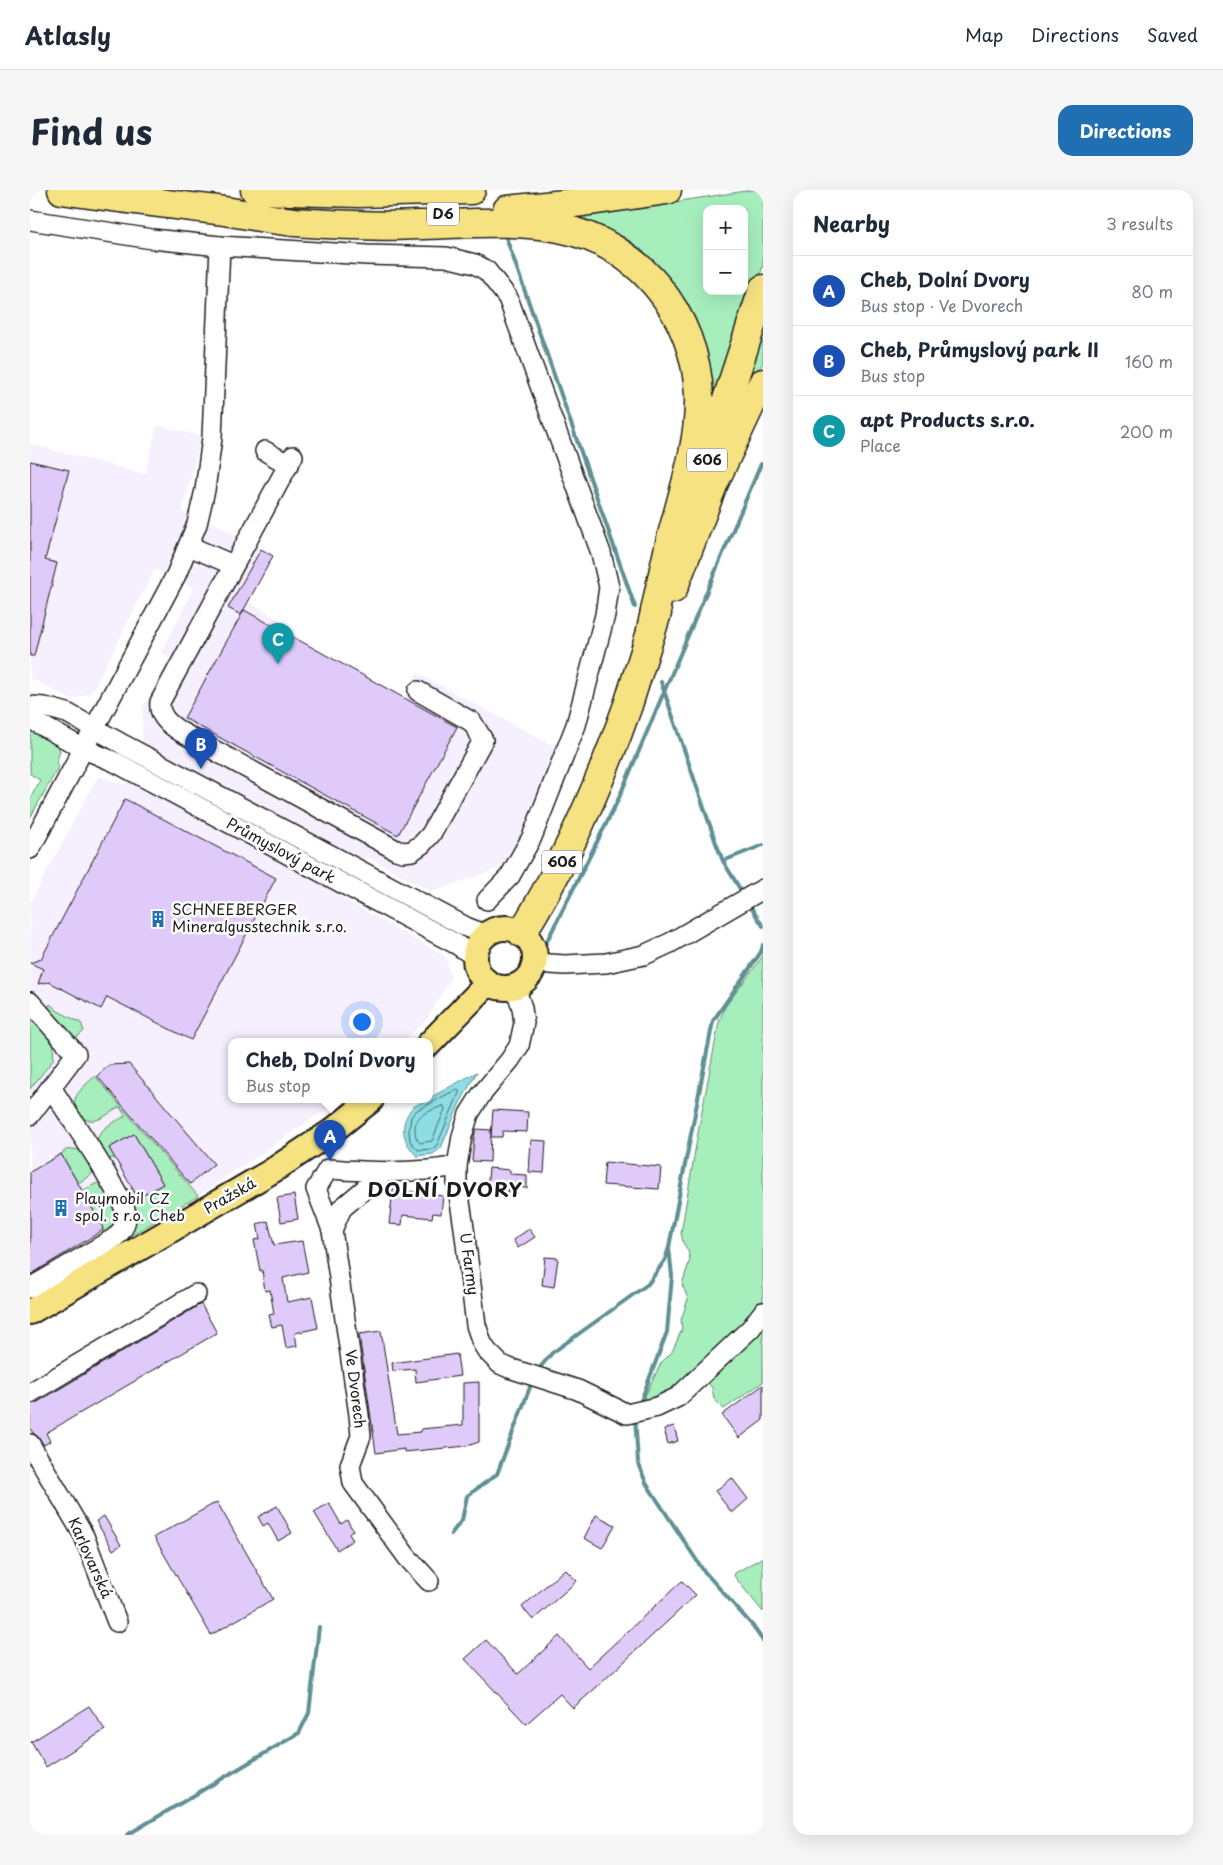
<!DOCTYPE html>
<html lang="en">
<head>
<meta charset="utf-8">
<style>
  body { margin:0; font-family:"Playpen Sans",sans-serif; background:#f6f6f7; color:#1f2937 }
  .controls { position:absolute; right:15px; top:15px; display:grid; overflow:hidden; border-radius:10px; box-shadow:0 5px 20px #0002 }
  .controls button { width:45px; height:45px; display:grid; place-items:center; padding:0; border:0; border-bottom:1px solid #e0e1e3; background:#fff; color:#1f2937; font:25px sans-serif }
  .you { position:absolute; left:331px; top:831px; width:18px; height:18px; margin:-12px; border:4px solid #fff; border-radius:50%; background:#1a73e8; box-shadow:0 0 0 8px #1a73e833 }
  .badge { display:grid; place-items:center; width:32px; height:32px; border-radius:50%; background:#1f6fb2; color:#fff; font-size:16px; font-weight:700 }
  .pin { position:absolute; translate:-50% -41px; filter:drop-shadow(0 1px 2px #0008) }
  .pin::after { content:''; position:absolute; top:26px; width:18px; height:15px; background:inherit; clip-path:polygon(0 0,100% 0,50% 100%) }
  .popup { position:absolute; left:198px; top:848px; width:205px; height:65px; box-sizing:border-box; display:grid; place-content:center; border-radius:10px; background:#fff; filter:drop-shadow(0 1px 4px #0005); font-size:16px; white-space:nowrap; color:#747a83 }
  .popup b { font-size:19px; color:#1f2937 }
  .popup::after { content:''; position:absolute; left:50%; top:100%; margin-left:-10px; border:10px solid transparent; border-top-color:#fff }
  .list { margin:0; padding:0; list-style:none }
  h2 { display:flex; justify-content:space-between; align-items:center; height:65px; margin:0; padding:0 20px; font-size:21px }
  h2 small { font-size:16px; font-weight:400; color:#747a83 }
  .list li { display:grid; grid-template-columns:32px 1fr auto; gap:15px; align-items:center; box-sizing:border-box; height:70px; padding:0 20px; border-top:1px solid #e0e1e3 }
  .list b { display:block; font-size:19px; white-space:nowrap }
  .list p { margin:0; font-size:16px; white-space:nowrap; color:#747a83 }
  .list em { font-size:16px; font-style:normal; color:#747a83 }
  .map { position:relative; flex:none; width:733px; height:1645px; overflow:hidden; border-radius:15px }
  header { display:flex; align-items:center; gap:30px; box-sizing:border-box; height:70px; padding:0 25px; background:#fff; border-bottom:1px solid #e0e1e3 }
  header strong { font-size:24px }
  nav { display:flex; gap:28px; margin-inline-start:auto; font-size:18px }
  .intro { display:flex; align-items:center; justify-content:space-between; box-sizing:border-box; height:120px; padding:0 30px }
  h1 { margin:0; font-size:35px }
  .button { padding:12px 22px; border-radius:15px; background:#1f6fb2; color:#fff; font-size:18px; font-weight:700 }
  main { display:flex; gap:30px; padding:0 30px }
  aside { flex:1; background:#fff; border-radius:15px; box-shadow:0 5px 20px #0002 }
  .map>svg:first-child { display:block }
  .built { fill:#f6effe }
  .green { fill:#a6efbd; stroke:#61866c; fill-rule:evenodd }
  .water { fill:#8cdde4; stroke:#5f9094 }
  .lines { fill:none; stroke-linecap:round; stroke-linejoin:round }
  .shore { stroke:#49696c; stroke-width:1 }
  .stream { stroke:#5f9094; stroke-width:4 }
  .building { fill:#e0cafa; stroke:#1c1c1c }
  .minor-casing { stroke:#1c1c1c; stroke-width:22 }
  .major-casing { stroke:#1c1c1c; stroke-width:28 }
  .highway-casing { stroke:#1c1c1c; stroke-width:31 }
  .minor { stroke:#fff; stroke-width:19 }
  .major { stroke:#f6e281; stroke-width:24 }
  .highway { stroke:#f6e281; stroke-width:28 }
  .labels { text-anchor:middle; stroke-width:5; stroke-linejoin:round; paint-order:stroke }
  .shield { fill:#fff; stroke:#606060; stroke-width:1 }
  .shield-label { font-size:14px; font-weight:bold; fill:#1c1c1c }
  .street-label { font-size:15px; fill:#1c1c1c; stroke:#fff }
  .poi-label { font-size:15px; fill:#1c1c1c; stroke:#fff; text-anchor:start }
  .district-label { font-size:20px; font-weight:bold; letter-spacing:1px; fill:#1c1c1c; stroke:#fff }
</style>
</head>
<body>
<header>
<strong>Atlasly</strong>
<nav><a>Map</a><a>Directions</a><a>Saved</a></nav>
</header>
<div class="intro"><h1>Find us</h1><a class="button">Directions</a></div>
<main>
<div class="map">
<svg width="733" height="1645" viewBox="0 0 733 1645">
  <rect width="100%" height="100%" fill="#fff"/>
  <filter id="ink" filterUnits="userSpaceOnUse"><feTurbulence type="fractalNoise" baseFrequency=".02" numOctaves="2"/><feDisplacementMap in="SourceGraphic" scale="10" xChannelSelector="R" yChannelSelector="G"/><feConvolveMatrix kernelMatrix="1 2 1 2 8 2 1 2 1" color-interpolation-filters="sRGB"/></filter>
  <g filter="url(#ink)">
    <polygon class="built" points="127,235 171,246 152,322 186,334 243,366 218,412 256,433 252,441 374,508 387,483 526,557 484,660 470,678 402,702 336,666 312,708 415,766 421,788 397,829 372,852 201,852 201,910 310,910 168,1006 0,1105 0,713 68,586 95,595 112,551 113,517 140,468 131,463 164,398 125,379 62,502 42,510 0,488 0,254 115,284"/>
    <g class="green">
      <path d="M722,0H733V76L683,231L679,177L567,38L553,26ZM677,19H714V101H677Z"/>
      <polygon points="733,145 733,173 713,202"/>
      <polygon points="0,538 27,554 30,561 26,574 29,576 0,628 0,609 10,590 0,584"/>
      <polygon points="733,766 733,1111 650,1197 627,1208 612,1212 631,1173 642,1162 652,1139 651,1130 658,1109 652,1094 660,1070 658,1061 653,1052 651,1043 669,937 689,832 695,817"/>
      <polygon points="20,814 28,821 51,833 54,841 47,847 43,846 18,819"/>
      <polygon points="0,825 24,856 23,870 0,899"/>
      <path d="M65,886L168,1006L88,1053L99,1001L102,998L108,1008L133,994L104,944L79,958L85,968L78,969L67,952C69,937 84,933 95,926L90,917C82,921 74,928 66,930C60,931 55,930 51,926C33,911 55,896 65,886Z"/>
      <path d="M43,959C55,960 58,969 64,979L61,985L48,993L31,964L36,960Z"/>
      <polygon points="67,993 71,994 89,1024 84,1039 69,1047 73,1042 72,1035 52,1001"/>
      <polygon points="733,1133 733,1192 694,1219 684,1209 682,1198 678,1193"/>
      <polygon points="733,1367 733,1422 704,1386 705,1383"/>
    </g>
    <path class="water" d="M447,882L429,915L411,958L403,964L387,966C372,951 368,934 383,917Z"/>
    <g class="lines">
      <g class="shore">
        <polygon points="426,900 429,901 429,903 407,955 402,959 388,960 380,951 379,941 381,927 386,921"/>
        <path d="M412,916H414L415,919L402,951L390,953C386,949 385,945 385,938C385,924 401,921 412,916Z"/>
      </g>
      <g class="stream">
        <polyline points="476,47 605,417"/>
        <polyline points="631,492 686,653 693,671 710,699"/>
        <polyline points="693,671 733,655"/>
        <polyline points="722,719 733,736"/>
        <polyline points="516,753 588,610 731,274"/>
        <polyline points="507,1181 522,1163 618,1094 635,1070 639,1057 683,831 731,762 733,755"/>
        <polyline points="609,1216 637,1142 642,1086 639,1058"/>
        <polyline points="605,1227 608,1272 616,1293 673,1380 722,1435 733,1451"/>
        <polyline points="421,1344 432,1330 437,1306 467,1284 502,1192"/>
        <polyline points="97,1645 269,1543 279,1523 289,1437"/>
      </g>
    </g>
    <g class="building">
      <polygon points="0,271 39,280 15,370 27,373 4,466 0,466"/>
      <polygon points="231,359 243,366 211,425 198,418"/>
      <polygon points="214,420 427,537 368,645 154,528"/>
      <polygon points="95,609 246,688 161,850 77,807 71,819 19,792 8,794 13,779 0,773 11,769"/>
      <polygon points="99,874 184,974 160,994 67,886 79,875"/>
      <polygon points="463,920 498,922 497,942 473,941 472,947 461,947"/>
      <polygon points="446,939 461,940 460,972 442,971 444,947"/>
      <polygon points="104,944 133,994 108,1008 79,958"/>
      <polygon points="501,950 516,951 514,983 499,982"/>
      <polygon points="31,964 72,1035 73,1040 0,1085 0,982"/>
      <polygon points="575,972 631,977 629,999 573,995"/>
      <polygon points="459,978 480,980 480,984 497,985 497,998 479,997 479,1002 457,1001"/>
      <polygon points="363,999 413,1006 411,1024 403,1023 402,1028 373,1025 372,1035 359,1034"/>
      <polygon points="264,1005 268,1029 251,1032 247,1008"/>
      <polygon points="238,1031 244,1055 272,1051 278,1082 253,1088 257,1112 282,1107 288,1138 265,1143 267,1156 256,1158 252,1135 242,1137 239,1125 244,1124 240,1100 235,1101 232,1080 230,1081 224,1050 230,1049 227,1034"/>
      <polygon points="499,1039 505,1047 488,1058 483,1050"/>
      <polygon points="515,1067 528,1068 524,1097 512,1095"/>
      <polygon points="171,1114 187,1143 16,1243 20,1251 14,1255 9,1248 3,1243 0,1238 0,1214 6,1213"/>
      <polygon points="351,1141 367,1244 391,1242 391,1239 433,1235 433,1193 449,1192 449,1252 437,1256 374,1262 374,1259 346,1263 329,1144"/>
      <polygon points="427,1164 430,1186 386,1192 385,1179 363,1181 362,1173"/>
      <polygon points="733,1195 733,1230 709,1248 692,1225"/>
      <polygon points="644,1236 648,1251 638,1254 634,1239"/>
      <polygon points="702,1288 718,1309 702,1323 685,1301"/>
      <polygon points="187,1312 243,1409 181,1445 124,1347"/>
      <polygon points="299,1313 311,1334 317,1330 323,1340 319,1344 323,1350 307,1360 284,1322"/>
      <polygon points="247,1316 262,1343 248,1351 238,1333 233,1336 228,1327"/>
      <polygon points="566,1325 585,1335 572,1358 554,1348"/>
      <polygon points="74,1326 91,1355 83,1360 66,1331"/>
      <polygon points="535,1379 547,1391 503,1430 492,1417"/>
      <polygon points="652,1391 666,1405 569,1495 543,1518 530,1504 496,1534 435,1469 456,1450 488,1484 529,1446 558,1478"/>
      <polygon points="59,1516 75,1540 16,1577 1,1552"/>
    </g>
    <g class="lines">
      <g class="minor-casing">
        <g id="minor">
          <polyline points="0,30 122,49 190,56 337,65 416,67 445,74 457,81 478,108 571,363 579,397 575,425 546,535 502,647 480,686 457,710"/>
          <polyline points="235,261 259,275"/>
          <path d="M263,266L130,512C128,526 140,535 151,542L366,660L373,662L382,661L392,654L401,644L453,550L442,532L388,501"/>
          <polyline points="159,356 203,375"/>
          <polyline points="0,516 15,517 37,523 94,555 436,737 456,745"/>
          <polyline points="0,529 54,559 85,572 426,754 445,767"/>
          <polyline points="0,659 146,385 167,334 175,300 182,248 190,56"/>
          <polyline points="504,773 535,775 576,773 614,765 640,753 733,699"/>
          <polyline points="485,796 492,818 494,833 489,856 480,870 451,905 439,924 432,946 427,976 427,992 434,1038 446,1135 452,1153 457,1161 470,1174 479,1178 548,1200 597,1224 627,1217 648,1207 721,1138 733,1122"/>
          <polyline points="0,812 46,864 0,925"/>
          <path d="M355,982L312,1018L302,1040L286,999L298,979C342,982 384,984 427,976"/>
          <polyline points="302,1040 329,1225 331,1246 320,1275 323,1293 377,1367 399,1391"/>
          <path d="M0,1098L83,1049C91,1043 97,1034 96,1023C93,1011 85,1000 79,989C61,957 40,928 21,897"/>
          <polyline points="0,1203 166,1104"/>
          <polyline points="0,1254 54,1346 87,1432"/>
        </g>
      </g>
      <g class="major-casing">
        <g id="major">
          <circle cx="475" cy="768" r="30"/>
          <polyline points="399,854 458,793"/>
          <polyline points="0,1122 242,981 301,942 341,910"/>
        </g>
      </g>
      <g class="highway-casing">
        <g id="highway">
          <path d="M32,0C84,8 136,14 187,20C218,24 249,32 280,33C316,35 352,37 387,35C434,34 483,29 529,38C610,54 666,125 669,206C670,253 654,299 642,345C634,376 628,408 621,440"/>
          <polyline points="225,0 329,3 441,0"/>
          <polyline points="477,20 553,12 637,0"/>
          <polyline points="674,280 733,99"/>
          <polyline points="643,399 683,295 722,212 733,193"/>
          <path d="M492,743C536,671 570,594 598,515C608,484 617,454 627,423"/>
        </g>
      </g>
      <use href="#minor" class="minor"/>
      <use href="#major" class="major"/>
      <use href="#highway" class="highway"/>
    </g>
  </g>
  <defs>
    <g id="building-bare" transform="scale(1.35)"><path d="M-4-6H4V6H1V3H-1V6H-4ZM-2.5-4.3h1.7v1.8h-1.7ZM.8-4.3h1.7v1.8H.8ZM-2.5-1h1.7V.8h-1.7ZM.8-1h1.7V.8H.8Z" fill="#1f6fb2" stroke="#fff" stroke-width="2.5" paint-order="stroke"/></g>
  </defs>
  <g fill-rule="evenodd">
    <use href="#building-bare" x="128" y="729"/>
    <use href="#building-bare" x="31" y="1018"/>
  </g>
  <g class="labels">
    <g class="shield">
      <rect x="397" y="12.5" width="32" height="23" rx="4"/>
      <rect x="657" y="258.5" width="40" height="23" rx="4"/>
      <rect x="512" y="660.5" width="40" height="23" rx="4"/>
    </g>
    <g class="shield-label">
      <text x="413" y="29">D6</text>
      <text x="677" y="275">606</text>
      <text x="532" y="677">606</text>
    </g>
    <g class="street-label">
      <text transform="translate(251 661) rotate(28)" y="5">Průmyslový park</text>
      <text transform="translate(200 1006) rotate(-30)" y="5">Pražská</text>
      <text transform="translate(439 1074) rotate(82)" y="5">U Farmy</text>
      <text transform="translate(325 1199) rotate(83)" y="5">Ve Dvorech</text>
      <text transform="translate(60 1368) rotate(66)" y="5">Karlovarská</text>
    </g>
    <g class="poi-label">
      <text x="142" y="725">SCHNEEBERGER<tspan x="142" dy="17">Mineralgusstechnik s.r.o.</tspan></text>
      <text x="45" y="1014">Playmobil CZ<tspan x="45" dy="17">spol. s r.o. Cheb</tspan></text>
    </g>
    <g class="district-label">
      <text x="415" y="1007">DOLNÍ DVORY</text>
    </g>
  </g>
</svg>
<div class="controls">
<button>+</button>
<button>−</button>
</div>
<div class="you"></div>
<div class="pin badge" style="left:300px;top:971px;background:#1a4fb4">A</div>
<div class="popup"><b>Cheb, Dolní Dvory</b>Bus stop</div>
<div class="pin badge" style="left:171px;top:579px;background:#1a4fb4">B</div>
<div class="pin badge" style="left:248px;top:474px;background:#0f9aa8">C</div>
</div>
<aside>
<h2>Nearby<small>3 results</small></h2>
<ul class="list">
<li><span class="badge" style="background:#1a4fb4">A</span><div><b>Cheb, Dolní Dvory</b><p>Bus stop · Ve Dvorech</p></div><em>80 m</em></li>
<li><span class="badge" style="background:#1a4fb4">B</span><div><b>Cheb, Průmyslový park II</b><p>Bus stop</p></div><em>160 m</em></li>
<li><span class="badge" style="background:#0f9aa8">C</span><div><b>apt Products s.r.o.</b><p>Place</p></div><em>200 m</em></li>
</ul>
</aside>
</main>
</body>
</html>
